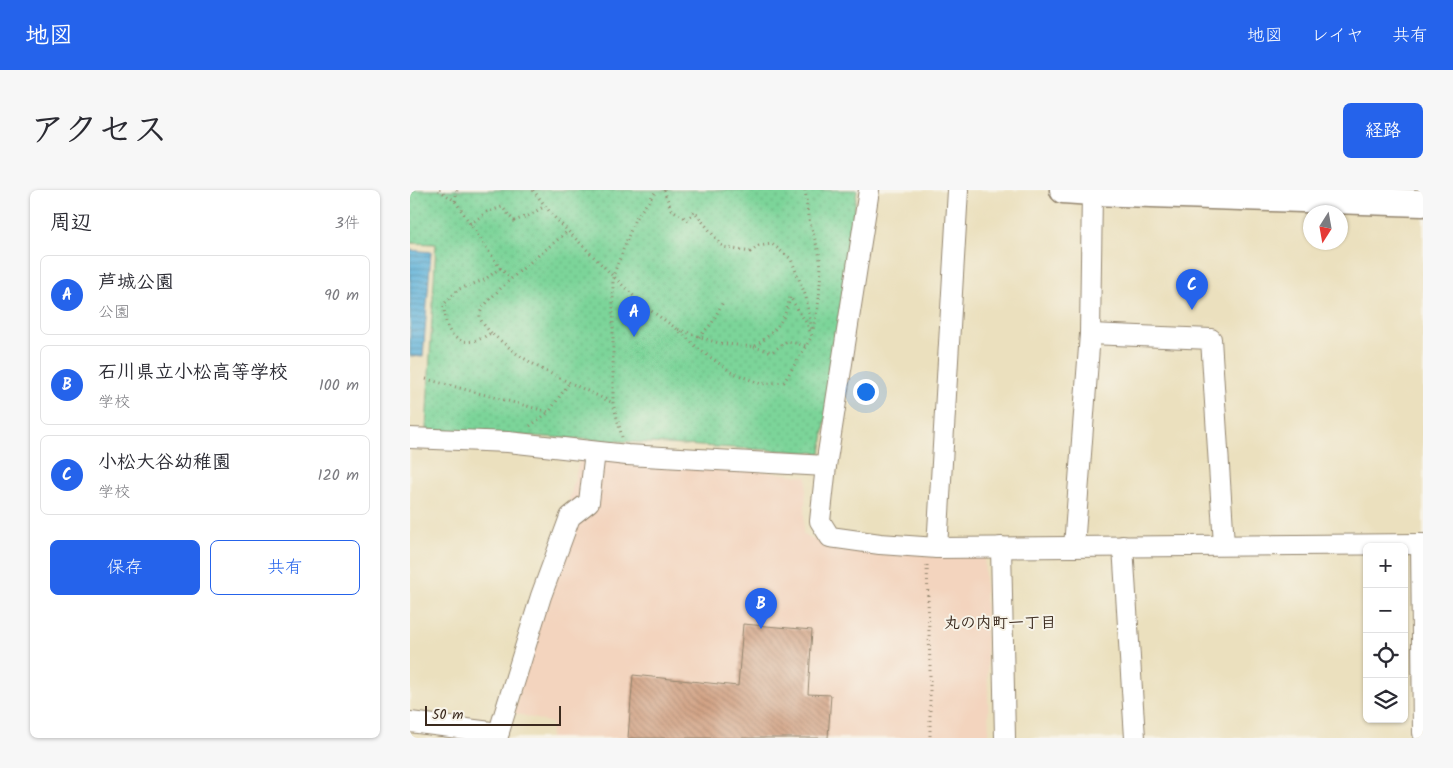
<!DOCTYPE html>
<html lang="ja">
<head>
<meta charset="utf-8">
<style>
  body { margin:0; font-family:Kalam,"Klee One",sans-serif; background:#f7f7f7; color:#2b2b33 }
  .controls { position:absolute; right:15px; bottom:15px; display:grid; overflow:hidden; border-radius:8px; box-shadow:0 1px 4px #0004 }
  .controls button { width:45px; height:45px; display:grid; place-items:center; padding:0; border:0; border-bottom:1px solid #e1e1e2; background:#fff; color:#2b2b33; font:25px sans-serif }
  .compass { position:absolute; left:893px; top:15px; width:45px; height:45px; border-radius:50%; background:#fff; box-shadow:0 1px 4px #0004; rotate:191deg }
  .scale { position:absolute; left:15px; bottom:12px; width:136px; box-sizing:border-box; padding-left:5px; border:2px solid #3b2a1e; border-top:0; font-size:14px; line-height:18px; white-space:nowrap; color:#3b2a1e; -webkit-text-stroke:4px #f7f3e8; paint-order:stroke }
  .you { position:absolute; left:455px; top:201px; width:18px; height:18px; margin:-12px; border:4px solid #fff; border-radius:50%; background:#1a73e8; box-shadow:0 0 0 8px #1a73e833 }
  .badge { display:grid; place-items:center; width:32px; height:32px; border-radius:50%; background:#2563eb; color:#fff; font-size:16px; font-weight:700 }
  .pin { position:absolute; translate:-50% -41px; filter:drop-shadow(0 1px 2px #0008) }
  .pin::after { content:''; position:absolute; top:26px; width:18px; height:15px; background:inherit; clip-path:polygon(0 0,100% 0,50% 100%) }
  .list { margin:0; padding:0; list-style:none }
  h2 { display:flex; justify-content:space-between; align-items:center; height:65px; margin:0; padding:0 20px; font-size:21px }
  h2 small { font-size:16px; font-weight:400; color:#7c7c81 }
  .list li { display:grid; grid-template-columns:32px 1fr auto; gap:15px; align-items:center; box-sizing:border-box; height:80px; margin:0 10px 10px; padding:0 10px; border:1px solid #e1e1e2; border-radius:8px }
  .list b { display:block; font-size:19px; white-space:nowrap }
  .list p { margin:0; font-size:16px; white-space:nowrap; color:#7c7c81 }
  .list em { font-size:16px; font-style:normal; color:#7c7c81 }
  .actions { display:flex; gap:10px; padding:15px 20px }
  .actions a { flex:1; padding:11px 0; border:1px solid #2563eb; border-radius:8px; text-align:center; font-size:18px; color:#2563eb }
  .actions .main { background:#2563eb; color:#fff }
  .icon { flex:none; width:28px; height:28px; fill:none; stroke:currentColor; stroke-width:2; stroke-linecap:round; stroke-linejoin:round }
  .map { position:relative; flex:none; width:1013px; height:548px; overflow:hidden; border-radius:8px }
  header { display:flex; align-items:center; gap:30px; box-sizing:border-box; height:70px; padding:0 25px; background:#2563eb; color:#fff }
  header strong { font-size:24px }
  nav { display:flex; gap:28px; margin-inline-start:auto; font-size:18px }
  .intro { display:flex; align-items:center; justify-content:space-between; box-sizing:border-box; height:120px; padding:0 30px }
  h1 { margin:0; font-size:35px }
  .button { padding:12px 22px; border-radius:8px; background:#2563eb; color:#fff; font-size:18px; font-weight:700 }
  main { display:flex; gap:30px; padding:0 30px }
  aside { flex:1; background:#fff; border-radius:8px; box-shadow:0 1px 4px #0004 }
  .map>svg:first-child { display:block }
  .built { fill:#f3d4be }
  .grass { fill:url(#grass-dots); stroke:#5c7f5c }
  .water { fill:url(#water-rules); stroke:#4c6e7c }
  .building { fill:url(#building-back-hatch) }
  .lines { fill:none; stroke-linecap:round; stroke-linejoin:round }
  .minor-casing { stroke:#93856e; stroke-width:22 }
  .tertiary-casing { stroke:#93856e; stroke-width:29 }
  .path { stroke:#93856e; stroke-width:3; stroke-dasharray:1 4; stroke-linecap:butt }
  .minor { stroke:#fff; stroke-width:20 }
  .tertiary { stroke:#fff; stroke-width:26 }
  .labels { text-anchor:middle; stroke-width:4; stroke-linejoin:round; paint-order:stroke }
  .neighbourhood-label { font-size:16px; font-weight:bold; fill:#3b2a1e; stroke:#f7f3e8 }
</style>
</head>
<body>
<header>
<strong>地図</strong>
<nav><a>地図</a><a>レイヤ</a><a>共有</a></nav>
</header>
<div class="intro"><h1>アクセス</h1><a class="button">経路</a></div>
<main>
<aside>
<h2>周辺<small>3件</small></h2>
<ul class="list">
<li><span class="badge">A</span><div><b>芦城公園</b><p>公園</p></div><em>90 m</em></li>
<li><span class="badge">B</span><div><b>石川県立小松高等学校</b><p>学校</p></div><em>100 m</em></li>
<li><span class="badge">C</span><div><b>小松大谷幼稚園</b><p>学校</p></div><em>120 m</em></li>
</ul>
<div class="actions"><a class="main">保存</a><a>共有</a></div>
</aside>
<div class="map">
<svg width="1013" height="548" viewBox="0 0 1013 548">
  <defs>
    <pattern id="grass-dots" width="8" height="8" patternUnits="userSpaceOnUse" patternTransform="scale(1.25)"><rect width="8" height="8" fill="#7cd499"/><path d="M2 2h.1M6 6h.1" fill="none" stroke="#6cb683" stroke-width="1.8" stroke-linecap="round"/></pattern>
    <pattern id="water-rules" width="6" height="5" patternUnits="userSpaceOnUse" patternTransform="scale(1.25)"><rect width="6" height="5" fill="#5eb2da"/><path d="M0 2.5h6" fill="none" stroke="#4f91b0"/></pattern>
    <pattern id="building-back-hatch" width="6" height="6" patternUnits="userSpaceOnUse" patternTransform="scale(1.25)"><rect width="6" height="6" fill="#d1a082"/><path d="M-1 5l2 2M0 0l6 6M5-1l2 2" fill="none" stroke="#ab836a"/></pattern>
  </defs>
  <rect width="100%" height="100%" fill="#f7f3e8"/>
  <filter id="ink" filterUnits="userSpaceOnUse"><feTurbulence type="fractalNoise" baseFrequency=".02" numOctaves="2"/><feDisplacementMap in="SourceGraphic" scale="10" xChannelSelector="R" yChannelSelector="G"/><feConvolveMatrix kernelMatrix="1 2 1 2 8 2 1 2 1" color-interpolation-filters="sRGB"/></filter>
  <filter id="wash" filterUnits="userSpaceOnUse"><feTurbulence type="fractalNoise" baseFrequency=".0096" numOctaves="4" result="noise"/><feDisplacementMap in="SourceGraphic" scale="20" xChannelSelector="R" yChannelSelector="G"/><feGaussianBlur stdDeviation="1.12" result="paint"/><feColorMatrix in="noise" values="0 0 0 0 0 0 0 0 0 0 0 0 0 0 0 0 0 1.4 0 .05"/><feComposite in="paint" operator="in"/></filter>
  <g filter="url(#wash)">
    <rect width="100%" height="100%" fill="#ebe0be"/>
    <polygon class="built" points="173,257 397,287 393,344 415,355 574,353 579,548 140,548 142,533 104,523"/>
    <polygon class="grass" points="0,0 447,0 411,263 16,240 26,54 0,53"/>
    <polygon class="water" points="0,60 21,62 13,167 0,166"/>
    <g id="blocks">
      <polygon class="building" points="333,434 402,440 398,504 421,505 418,548 218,548 223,485 328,496"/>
    </g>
  </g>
  <g filter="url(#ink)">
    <use href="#blocks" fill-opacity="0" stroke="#93856e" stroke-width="1"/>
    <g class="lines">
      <g class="minor-casing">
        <g id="minor">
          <polyline points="459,0 416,276 410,331 420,347 470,354 527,358 1013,354"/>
          <polyline points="680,144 801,149 814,355"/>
          <polyline points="0,248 98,252 217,265 416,276"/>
          <polyline points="1011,354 1013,543"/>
          <polyline points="713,356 725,548"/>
          <polyline points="591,357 595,548"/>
          <polyline points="664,357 680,144 682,2"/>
          <polyline points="527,358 548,0"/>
          <polyline points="0,532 89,543"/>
          <polyline points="87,548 131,406 160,327 179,312 185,262"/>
        </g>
      </g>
      <g class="tertiary-casing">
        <polyline id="tertiary" points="653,0 682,2 1013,13"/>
      </g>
      <g class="path">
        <path d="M29,0L45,11L90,78L74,90L49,99L34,114C34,132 39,155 63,151C69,150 76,146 81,143L107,164L133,180L203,213"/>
        <path d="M123,0L143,26L203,86L233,115L267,139L290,160L321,182L351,194L374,192L402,146L397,134L380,107C375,132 364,142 344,157L308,153L267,139"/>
        <polyline points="254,0 261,19 278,30 284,21 313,57 340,62 349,56 362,54 381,69 396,107 402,140"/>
        <polyline points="395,0 398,26 409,63 411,77 409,110 403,140"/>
        <polyline points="45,11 47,0"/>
        <polyline points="60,34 77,22 92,17 104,31 118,26 135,16"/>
        <polyline points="90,78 101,88"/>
        <path d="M81,143C77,138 69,131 70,124C72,109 143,54 158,41"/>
        <polyline points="289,147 302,133 314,110"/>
        <polyline points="344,157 362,162 377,151 397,156"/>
        <polyline points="16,189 139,222 159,193"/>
        <polyline points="120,236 139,222"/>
        <polyline points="212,247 203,213 203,86 225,29 247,0"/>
        <polyline points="517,375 520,476 520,548"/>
      </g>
      <use href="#minor" class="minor"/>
      <use href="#tertiary" class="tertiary"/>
    </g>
  </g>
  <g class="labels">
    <g class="neighbourhood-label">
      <text x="590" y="438">丸の内町一丁目</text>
    </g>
  </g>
</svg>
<div class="controls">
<button>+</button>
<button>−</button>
<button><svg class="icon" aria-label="locate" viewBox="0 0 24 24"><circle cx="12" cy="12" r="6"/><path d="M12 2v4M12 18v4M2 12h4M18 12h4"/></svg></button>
<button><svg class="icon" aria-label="layers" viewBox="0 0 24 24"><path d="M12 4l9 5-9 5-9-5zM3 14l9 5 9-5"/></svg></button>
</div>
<svg class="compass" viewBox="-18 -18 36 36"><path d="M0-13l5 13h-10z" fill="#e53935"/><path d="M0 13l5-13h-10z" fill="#7c7c81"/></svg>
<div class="scale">50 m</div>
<div class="you"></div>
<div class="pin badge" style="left:224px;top:147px">A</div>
<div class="pin badge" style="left:351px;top:439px">B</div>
<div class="pin badge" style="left:782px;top:120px">C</div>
</div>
</main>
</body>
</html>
